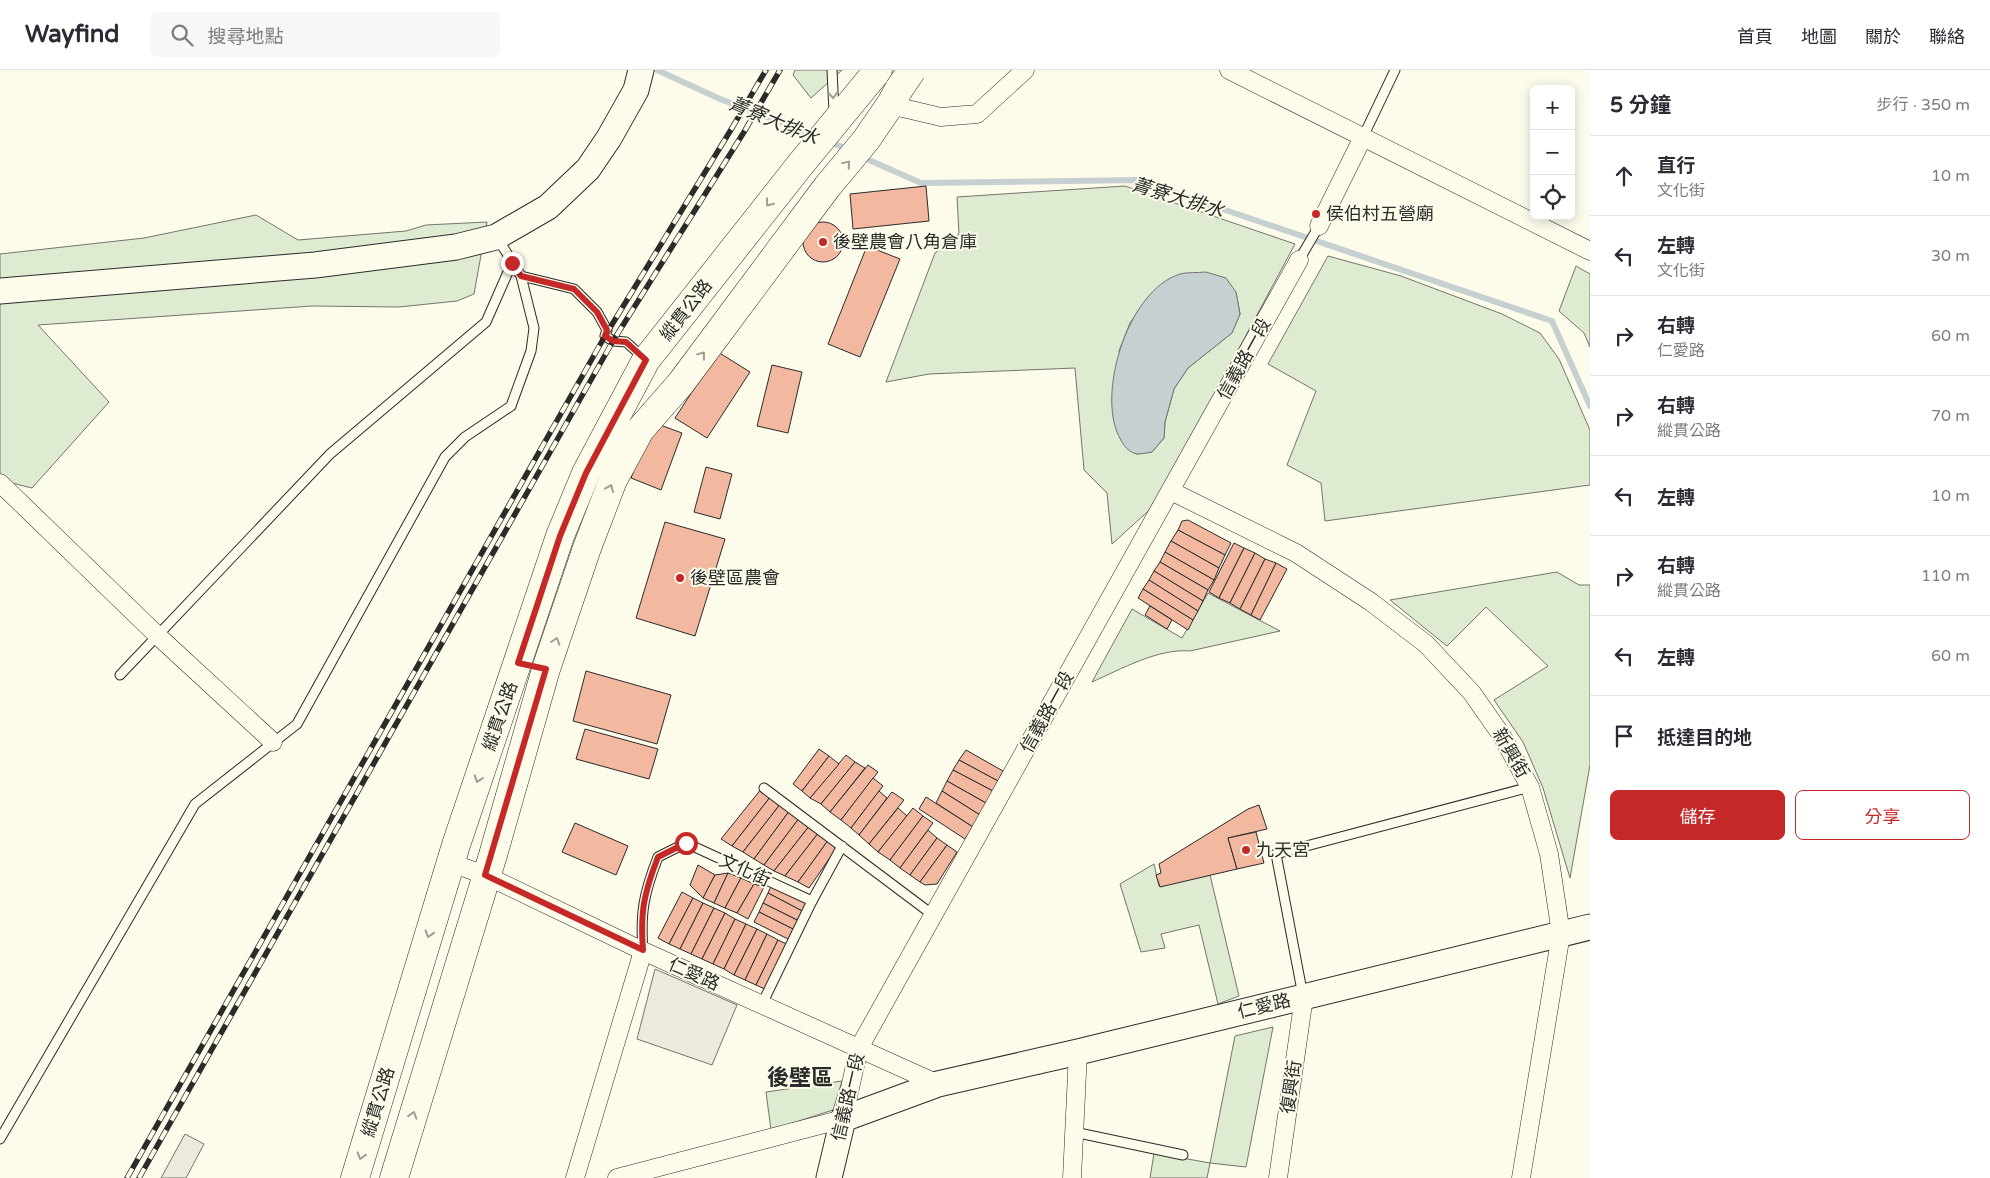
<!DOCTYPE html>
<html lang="zh-TW">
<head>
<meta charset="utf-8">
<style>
  body { margin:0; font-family:"Varela Round","Noto Sans TC",sans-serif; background:#f7f7f7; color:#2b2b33 }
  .controls { position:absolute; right:15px; top:15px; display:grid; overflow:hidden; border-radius:8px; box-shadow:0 2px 12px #0003 }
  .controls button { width:45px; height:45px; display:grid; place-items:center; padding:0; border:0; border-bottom:1px solid #e1e1e2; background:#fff; color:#2b2b33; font:25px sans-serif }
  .stop { position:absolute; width:15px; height:15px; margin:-11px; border:4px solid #c62828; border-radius:50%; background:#fff }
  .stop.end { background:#c62828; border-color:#fff; box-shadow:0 1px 5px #0008 }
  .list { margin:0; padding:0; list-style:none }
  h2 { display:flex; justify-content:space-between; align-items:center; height:65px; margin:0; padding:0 20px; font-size:21px }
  h2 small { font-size:16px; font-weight:400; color:#7c7c81 }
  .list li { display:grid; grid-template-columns:32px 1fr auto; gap:15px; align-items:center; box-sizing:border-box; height:80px; padding:0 20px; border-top:1px solid #e1e1e2 }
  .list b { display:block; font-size:19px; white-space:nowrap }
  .list p { margin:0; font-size:16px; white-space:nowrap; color:#7c7c81 }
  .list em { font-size:16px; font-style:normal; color:#7c7c81 }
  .actions { display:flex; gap:10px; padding:15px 20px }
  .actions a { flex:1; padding:11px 0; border:1px solid #c62828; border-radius:8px; text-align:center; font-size:18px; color:#c62828 }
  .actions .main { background:#c62828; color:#fff }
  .icon { flex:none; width:28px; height:28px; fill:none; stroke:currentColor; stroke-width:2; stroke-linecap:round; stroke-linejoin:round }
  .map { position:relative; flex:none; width:1590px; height:1108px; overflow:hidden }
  header { display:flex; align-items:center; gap:30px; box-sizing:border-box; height:70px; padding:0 25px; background:#fff; border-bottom:1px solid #e1e1e2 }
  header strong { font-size:24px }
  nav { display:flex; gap:28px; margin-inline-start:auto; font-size:18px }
  .search { width:350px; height:45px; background:#f7f7f7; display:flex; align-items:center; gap:12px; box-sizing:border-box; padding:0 18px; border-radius:8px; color:#7c7c81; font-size:19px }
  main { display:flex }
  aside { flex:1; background:#fff }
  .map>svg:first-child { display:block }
  .green { fill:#deebd1; stroke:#74746e; fill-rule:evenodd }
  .parking { fill:#eceadb; stroke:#74746e }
  .water { fill:#c7d0d0; stroke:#74746e }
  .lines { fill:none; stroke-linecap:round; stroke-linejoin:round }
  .stream { stroke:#c7d0d0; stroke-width:6 }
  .building { fill:#f2b8a0; stroke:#2b2b2b }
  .lane-casing { stroke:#2b2b2b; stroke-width:11 }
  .street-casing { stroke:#2b2b2b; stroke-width:19 }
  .secondary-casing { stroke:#2b2b2b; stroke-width:27 }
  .primary-casing { stroke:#2b2b2b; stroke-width:29 }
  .lane { stroke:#fdfbea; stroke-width:9 }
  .street { stroke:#fdfbea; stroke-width:18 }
  .secondary { stroke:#fdfbea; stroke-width:25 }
  .primary { stroke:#fdfbea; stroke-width:28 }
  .rail-casing { stroke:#2b2b2b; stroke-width:5.5 }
  .rail { stroke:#fdfbea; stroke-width:4; stroke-dasharray:11; stroke-linecap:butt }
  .primary-bridge-casing { stroke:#2b2b2b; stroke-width:29; stroke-linecap:butt }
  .primary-bridge { stroke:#fdfbea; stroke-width:28 }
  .oneway { stroke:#9e9d94 }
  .route { stroke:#c62828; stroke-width:6 }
  .poi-dot { fill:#c62828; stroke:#fdfbea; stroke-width:2 }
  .labels { text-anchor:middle; stroke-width:4; stroke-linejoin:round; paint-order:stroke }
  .poi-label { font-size:18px; fill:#2b2b2b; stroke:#fdfbea; text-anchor:start }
  .street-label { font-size:18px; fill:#2b2b2b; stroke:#fdfbea }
  .water-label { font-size:19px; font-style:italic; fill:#2b2b2b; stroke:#fdfbea }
  .district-label { font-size:22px; font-weight:bold; fill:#2b2b2b; stroke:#fdfbea }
</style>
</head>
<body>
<header>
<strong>Wayfind</strong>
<div class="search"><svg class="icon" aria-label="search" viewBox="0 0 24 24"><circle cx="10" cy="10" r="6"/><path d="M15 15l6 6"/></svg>搜尋地點</div>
<nav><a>首頁</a><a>地圖</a><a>關於</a><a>聯絡</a></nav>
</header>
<main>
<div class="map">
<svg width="1590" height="1108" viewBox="0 0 1590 1108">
  <rect width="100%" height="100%" fill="#fdfbea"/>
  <g class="green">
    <polygon points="795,0 842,0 811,28 793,5"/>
    <path d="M1125,116L1295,174L1155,435L1112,474L1107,423L1084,400L1075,298L929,304L886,312L935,183L959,164L957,127ZM1236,222L1240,244L1232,263L1188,298L1174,319L1165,352L1164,368L1152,382L1136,384L1119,281L1130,253L1144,233Z"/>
    <polygon points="256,145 298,170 406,161 426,155 487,152 474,224 457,231 399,237 312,236 38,255 109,332 32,418 0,410 0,184 144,168"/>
    <polygon points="1328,186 1401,206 1502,244 1540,263 1559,289 1590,360 1590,415 1325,451 1321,413 1287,395 1316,321 1268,294"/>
    <polygon points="1576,196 1590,204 1590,277 1584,263 1559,241"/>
    <polygon points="1557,502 1579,515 1590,515 1590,695 1570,808 1543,718 1523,672 1494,630 1548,596 1486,537 1447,576 1390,530"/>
    <path d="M1208,523L1280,561L1190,581C1159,578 1121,599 1092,612L1132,539L1182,568Z"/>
    <polygon points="1154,794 1159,816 1210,805 1239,926 1218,934 1199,855 1161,864 1165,878 1141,882 1120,814"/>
    <polygon points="1273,957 1246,1097 1210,1093 1207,1108 1150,1108 1154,1083 1210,1093 1235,966"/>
    <polygon points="842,1011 833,1040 771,1060 766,1022"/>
  </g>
  <g class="parking">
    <polygon points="655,899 737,935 712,995 637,969"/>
    <polygon points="185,1064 204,1074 186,1108 161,1108"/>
  </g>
  <path class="water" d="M1206,202L1226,208L1236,222L1240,244L1232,263L1188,298L1174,319L1165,352L1164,368L1152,382C1147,383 1141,384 1137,384C1126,382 1121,371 1117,362C1099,317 1129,220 1180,204C1187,202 1198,203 1206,202Z"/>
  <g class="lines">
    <g class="stream">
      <polyline points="657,0 720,29 817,66"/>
      <polyline points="828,71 849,80"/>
      <polyline points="860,86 921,113 1137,110 1552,251 1590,336"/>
    </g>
  </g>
  <g class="building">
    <polygon points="926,116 929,151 853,159 850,124"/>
    <circle cx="823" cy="172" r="20"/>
    <polygon points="867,176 900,189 860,287 828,274"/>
    <polygon points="718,282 750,302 707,368 675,348"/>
    <polygon points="772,295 802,302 788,363 757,356"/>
    <polygon points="652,352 682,363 661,420 631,408"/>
    <polygon points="706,397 732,404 720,449 694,442"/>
    <polygon points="1188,450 1231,473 1225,485 1178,460 1182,451"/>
    <polygon points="665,452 725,469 695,566 636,548"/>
    <polygon points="1178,460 1225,485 1219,498 1171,471"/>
    <polygon points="1171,471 1219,498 1214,510 1165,482"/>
    <polygon points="1234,473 1244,478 1219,528 1209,522"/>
    <polygon points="1244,478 1255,483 1230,533 1219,528"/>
    <polygon points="1165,482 1214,510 1208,520 1160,492"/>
    <polygon points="1255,483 1265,489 1240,539 1230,533"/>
    <polygon points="1265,489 1276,493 1251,545 1240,539"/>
    <polygon points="1160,492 1208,520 1203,531 1154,501"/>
    <polygon points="1276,493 1287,499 1260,550 1251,545"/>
    <polygon points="1154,501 1203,531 1198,541 1149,510"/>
    <polygon points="1149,510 1198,541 1193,550 1143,519"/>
    <polygon points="1143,519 1193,550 1188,560 1138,528"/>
    <polygon points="1150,536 1172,550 1167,559 1145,545"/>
    <polygon points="586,601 671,625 657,674 573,651"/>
    <polygon points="585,659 658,679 649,709 576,689"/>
    <polygon points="819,679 829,686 802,721 793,714"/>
    <polygon points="966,680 1003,701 998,711 959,690"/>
    <polygon points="846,685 855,692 821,734 810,728"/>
    <polygon points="829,686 839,694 810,728 802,721"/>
    <polygon points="959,690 998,711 993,721 953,700"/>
    <polygon points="855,692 865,698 830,742 821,734"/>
    <polygon points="868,695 878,702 841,750 830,742"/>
    <polygon points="953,700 993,721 986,733 947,711"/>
    <polygon points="873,708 883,716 851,758 841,750"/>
    <polygon points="947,711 986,733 980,745 942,721"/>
    <polygon points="762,718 771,726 732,776 721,769"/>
    <polygon points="879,721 887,728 859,765 851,758"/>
    <polygon points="942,721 980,745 973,757 936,733"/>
    <polygon points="892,722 904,730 869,774 859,765"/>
    <polygon points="771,726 781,733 743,782 732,776"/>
    <polygon points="926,727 973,757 965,769 919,739"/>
    <polygon points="781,733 790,740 754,789 743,782"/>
    <polygon points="1259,735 1267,759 1228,768 1237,799 1160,817 1156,805 1161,803 1159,794 1248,739"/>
    <polygon points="898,738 907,746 878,782 869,774"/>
    <polygon points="913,738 923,746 890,790 878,782"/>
    <polygon points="790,740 800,747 764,795 754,789"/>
    <polygon points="923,746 933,753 900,798 890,790"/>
    <polygon points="800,747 810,755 774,801 764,795"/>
    <polygon points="575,753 628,776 616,805 562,782"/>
    <polygon points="810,755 819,762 785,806 774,801"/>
    <polygon points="928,760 937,768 910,805 900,798"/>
    <polygon points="819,762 829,769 798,812 785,806"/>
    <polygon points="1256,762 1264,793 1237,799 1228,768"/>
    <polygon points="937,768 947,775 920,812 910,805"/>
    <polygon points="829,769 838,776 809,818 798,812"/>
    <polygon points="947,775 957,782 937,814 925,815 920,812"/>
    <polygon points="698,795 715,805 703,828 690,815"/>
    <polygon points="728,803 714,833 703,828 715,805"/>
    <polygon points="728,803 741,808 725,838 714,833"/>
    <polygon points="741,808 754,814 737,843 725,838"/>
    <polygon points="754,814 764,817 748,849 737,843"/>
    <polygon points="772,814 810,834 806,843 768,823"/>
    <polygon points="682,822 693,828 669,874 658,868"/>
    <polygon points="768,823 806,843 801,852 763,833"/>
    <polygon points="693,828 703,833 680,879 669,874"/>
    <polygon points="703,833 714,838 691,884 680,879"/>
    <polygon points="763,833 801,852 797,861 759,842"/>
    <polygon points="714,838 725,843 702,889 691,884"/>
    <polygon points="759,842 797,861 792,871 754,852"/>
    <polygon points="725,843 735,849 713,894 702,889"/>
    <polygon points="735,849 746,854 724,899 713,894"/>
    <polygon points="746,854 757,859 734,905 724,899"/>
    <polygon points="757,859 767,864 745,910 734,905"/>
    <polygon points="767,864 778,870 756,915 745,910"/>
    <polygon points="778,870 789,875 767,920 756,915"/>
  </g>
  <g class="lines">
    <g class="lane-casing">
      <g id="lane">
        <polyline points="832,0 834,42"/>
        <polyline points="1363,67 1395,0"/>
        <polyline points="498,169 521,206 574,219 597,242 607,260 605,266 613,271 626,272 644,288"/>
        <polyline points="1299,190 1319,156"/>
        <polyline points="120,605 330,384 486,252 512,193"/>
        <polyline points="764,718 933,845"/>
        <polyline points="812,831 842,776"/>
        <path d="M643,881C640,842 644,823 658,787L686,773L812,831L762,934"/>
        <polyline points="1303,926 1276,784 1530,717"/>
        <polyline points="1074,1062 1183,1085"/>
        <polyline points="0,1069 195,734 297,654 445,387 465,367 511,336 531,281 534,258 521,206"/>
      </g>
    </g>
    <g class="street-casing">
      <g id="street">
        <polyline points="1229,0 1590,181"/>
        <polyline points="890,35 941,47 977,44 1025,0"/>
        <polyline points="1319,156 1363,67"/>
        <polyline points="0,413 158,566 273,672"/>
        <polyline points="1171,421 1296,483 1371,532 1426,574 1472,623 1502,666 1530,717 1549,784 1561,864 1521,1108"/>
        <polyline points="451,793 485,805 643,881 938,1014"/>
        <polyline points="575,1108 643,881"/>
        <polyline points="617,1108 843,1049 859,978 1299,190"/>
        <polyline points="1072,1108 1078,982"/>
        <polyline points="1278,1108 1304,927"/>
      </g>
    </g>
    <g class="secondary-casing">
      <g id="secondary">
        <polyline points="0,221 315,195 456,177 496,167 548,137 588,99 609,68 636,20 641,0"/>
        <polyline points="829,1108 843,1049 938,1014 1078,982 1590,857"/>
      </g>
    </g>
    <g class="primary-casing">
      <g id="primary">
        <polyline points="355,1108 456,775 560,466 586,403 646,290 800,95 878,0"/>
        <polyline points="394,1108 493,785 546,599 587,478 613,410 640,360 681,313 827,117 866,70 890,35 899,19"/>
      </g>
    </g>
    <use href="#lane" class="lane"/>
    <use href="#street" class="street"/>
    <use href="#secondary" class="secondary"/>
    <use href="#primary" class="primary"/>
    <g class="rail-casing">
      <g id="rail">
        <polyline points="127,1108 605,266 732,58 766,0"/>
        <polyline points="139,1108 613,271 744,62 780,0"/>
      </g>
    </g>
    <use href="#rail" class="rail"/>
    <g class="primary-bridge-casing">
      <polyline id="primary-bridge" points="899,19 912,0"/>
    </g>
    <use href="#primary-bridge" class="primary-bridge"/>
  </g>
  <defs><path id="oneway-chevron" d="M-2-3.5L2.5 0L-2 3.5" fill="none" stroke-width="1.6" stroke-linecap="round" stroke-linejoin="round" transform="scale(1.25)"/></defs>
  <g class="oneway">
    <use href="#oneway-chevron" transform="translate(833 25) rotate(86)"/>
    <use href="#oneway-chevron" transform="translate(847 94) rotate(-50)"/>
    <use href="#oneway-chevron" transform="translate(769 133) rotate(128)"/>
    <use href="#oneway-chevron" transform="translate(702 285) rotate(-53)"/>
    <use href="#oneway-chevron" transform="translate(610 418) rotate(-68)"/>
    <use href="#oneway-chevron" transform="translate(556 571) rotate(-72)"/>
    <use href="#oneway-chevron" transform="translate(478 709) rotate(109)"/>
    <use href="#oneway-chevron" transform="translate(429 864) rotate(107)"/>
    <use href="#oneway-chevron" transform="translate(413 1045) rotate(-73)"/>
    <use href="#oneway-chevron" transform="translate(361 1086) rotate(107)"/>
  </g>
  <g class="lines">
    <path class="route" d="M512,193L521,206L574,219L597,242L607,260L605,266L613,271L626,272L646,290L586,403L560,466L518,593L546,599L485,805L643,880C640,842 644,823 658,787L686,773"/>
  </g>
  <g class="poi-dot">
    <circle cx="1316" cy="144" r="5"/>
    <circle cx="823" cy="172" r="5"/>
    <circle cx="680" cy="508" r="5"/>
    <circle cx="1246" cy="780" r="5"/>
  </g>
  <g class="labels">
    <g class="poi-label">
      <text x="1326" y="150">侯伯村五營廟</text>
      <text x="833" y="178">後壁農會八角倉庫</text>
      <text x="690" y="514">後壁區農會</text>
      <text x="1256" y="786">九天宮</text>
    </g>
    <g class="street-label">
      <text transform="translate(686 240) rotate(-52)" y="6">縱貫公路</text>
      <text transform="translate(1244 289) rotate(-61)" y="6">信義路一段</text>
      <text transform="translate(1047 642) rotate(-61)" y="6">信義路一段</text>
      <text transform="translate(500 646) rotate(-71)" y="6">縱貫公路</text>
      <text transform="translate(1511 683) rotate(60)" y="6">新興街</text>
      <text transform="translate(745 800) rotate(24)" y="6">文化街</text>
      <text transform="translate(694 904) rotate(24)" y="6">仁愛路</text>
      <text transform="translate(1264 936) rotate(-14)" y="6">仁愛路</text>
      <text transform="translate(1291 1017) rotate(-82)" y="6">復興街</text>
      <text transform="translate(848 1027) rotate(-77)" y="6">信義路一段</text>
      <text transform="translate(378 1032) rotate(-73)" y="6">縱貫公路</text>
    </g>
    <g class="water-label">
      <text transform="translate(774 50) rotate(23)" y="7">菁寮大排水</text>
      <text transform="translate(1178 127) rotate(17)" y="7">菁寮大排水</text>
    </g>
    <g class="district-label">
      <text x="800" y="1015">後壁區</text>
    </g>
  </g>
</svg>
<div class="controls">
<button>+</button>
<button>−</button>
<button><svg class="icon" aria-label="locate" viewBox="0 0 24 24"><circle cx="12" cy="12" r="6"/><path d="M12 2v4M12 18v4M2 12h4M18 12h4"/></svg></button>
</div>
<div class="stop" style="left:686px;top:773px"></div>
<div class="stop end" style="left:512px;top:193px"></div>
</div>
<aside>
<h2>5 分鐘<small>步行 · 350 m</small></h2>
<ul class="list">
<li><svg class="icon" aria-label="ahead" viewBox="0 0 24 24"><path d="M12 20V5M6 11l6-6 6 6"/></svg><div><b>直行</b><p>文化街</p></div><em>10 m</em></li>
<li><svg class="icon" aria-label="left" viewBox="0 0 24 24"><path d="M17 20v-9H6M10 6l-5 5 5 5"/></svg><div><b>左轉</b><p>文化街</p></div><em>30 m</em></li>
<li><svg class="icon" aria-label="right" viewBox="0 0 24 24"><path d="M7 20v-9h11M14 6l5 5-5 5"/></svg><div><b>右轉</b><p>仁愛路</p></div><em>60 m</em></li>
<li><svg class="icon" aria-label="right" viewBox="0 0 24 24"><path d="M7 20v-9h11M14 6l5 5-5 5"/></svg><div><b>右轉</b><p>縱貫公路</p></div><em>70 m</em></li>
<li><svg class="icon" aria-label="left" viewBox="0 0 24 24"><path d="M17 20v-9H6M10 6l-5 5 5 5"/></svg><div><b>左轉</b></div><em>10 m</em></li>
<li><svg class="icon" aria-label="right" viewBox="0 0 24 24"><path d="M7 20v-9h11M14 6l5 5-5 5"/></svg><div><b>右轉</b><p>縱貫公路</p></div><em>110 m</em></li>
<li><svg class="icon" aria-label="left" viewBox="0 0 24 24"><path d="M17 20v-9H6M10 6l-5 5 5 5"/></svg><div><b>左轉</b></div><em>60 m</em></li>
<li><svg class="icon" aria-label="arrive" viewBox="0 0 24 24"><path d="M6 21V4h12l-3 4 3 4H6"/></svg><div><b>抵達目的地</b></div></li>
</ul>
<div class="actions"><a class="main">儲存</a><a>分享</a></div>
</aside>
</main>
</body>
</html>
